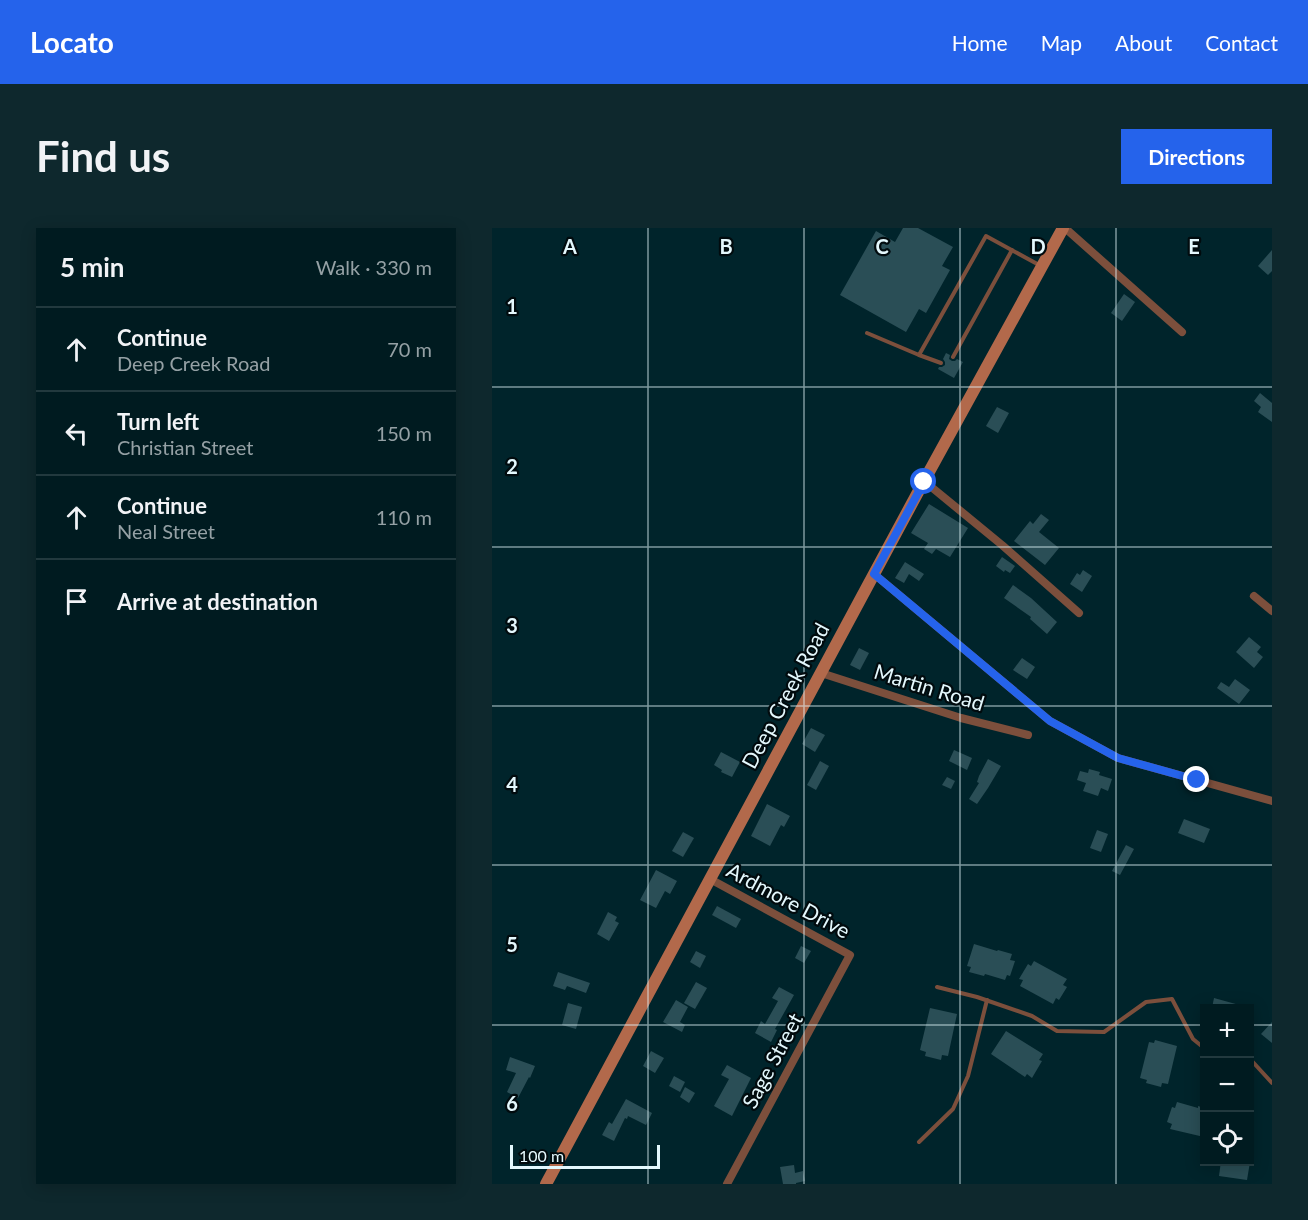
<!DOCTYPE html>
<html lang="en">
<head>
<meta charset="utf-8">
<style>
  body { margin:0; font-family:Lato,sans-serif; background:#0e282d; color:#f1f3f6 }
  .controls { position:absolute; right:18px; bottom:18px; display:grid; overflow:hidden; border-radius:0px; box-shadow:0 3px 15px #0003 }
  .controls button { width:54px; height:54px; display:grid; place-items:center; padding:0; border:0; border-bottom:2px solid #22393e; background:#001b20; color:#f1f3f6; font:30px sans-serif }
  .scale { position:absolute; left:18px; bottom:15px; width:150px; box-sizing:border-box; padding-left:6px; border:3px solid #e4f8fd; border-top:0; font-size:16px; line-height:21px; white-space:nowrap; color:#e4f8fd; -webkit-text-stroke:4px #010b0e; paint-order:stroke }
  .stop { position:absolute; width:18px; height:18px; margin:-14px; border:4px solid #2563eb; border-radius:50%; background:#fff }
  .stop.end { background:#2563eb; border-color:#fff; box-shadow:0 2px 6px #0008 }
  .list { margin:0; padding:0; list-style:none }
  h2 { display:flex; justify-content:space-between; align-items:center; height:78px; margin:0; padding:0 24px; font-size:26px }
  h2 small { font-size:20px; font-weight:400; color:#95a1a5 }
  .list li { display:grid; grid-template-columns:39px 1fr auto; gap:18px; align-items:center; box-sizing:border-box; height:84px; padding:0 24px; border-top:2px solid #22393e }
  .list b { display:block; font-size:22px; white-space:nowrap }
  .list p { margin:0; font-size:20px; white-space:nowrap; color:#95a1a5 }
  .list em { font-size:20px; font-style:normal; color:#95a1a5 }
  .icon { flex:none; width:33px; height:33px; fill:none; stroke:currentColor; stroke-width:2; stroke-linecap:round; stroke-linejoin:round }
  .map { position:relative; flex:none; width:780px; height:956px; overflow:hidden; border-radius:0px }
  header { display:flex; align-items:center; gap:36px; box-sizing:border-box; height:84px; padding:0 30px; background:#2563eb; color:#fff }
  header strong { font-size:28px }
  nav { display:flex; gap:33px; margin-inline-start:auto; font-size:21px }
  .intro { display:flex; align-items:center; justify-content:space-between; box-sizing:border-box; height:144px; padding:0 36px }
  h1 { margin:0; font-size:42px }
  .button { padding:15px 27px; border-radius:0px; background:#2563eb; color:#fff; font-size:21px; font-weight:700 }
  main { display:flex; gap:36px; padding:0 36px }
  aside { flex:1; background:#001b20; border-radius:0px; box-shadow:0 3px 15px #0003 }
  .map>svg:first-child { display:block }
  .building { fill:#2a4e56 }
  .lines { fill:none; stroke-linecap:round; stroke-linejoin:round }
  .lane { stroke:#7c4f3c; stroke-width:4 }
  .street { stroke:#7c4f3c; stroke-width:8 }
  .secondary { stroke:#b2694b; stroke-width:12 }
  .route { stroke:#2563eb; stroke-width:8 }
  .grid { fill:none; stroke:#e4f8fd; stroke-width:1.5; stroke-opacity:0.55 }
  .labels { text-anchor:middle; stroke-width:4.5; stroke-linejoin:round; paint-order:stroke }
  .street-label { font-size:21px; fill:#e4f8fd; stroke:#010b0e }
  .grid-label { font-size:20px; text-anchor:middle; font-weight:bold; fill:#e4f8fd; stroke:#010b0e; stroke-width:4.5; stroke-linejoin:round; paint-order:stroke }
</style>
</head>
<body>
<header>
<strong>Locato</strong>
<nav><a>Home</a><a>Map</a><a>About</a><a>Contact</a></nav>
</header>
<div class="intro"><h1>Find us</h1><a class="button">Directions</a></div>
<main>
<aside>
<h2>5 min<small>Walk · 330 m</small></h2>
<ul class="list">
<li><svg class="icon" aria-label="ahead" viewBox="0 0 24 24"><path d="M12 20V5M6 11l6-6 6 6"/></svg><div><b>Continue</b><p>Deep Creek Road</p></div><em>70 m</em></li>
<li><svg class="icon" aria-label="left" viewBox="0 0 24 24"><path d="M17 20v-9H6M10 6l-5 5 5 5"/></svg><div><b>Turn left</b><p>Christian Street</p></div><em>150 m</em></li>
<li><svg class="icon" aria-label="ahead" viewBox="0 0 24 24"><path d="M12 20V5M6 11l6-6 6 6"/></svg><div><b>Continue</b><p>Neal Street</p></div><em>110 m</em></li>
<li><svg class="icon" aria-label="arrive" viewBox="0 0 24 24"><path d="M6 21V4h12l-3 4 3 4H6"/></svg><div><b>Arrive at destination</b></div></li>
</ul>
</aside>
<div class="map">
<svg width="780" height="956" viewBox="0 0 780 956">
  <rect width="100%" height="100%" fill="#00242b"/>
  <g class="building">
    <polygon points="411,0 426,0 461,19 450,38 458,42 434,85 427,81 414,104 348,67 384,3 403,14"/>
    <polygon points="780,22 780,43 776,47 766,38"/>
    <polygon points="632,66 643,74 630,93 619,85"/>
    <polygon points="454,125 458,127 457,131 460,133 463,133 465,131 471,134 462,150 446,141 447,139 450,139 453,137 453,134 451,131"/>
    <polygon points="768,165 780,175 780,194 766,184 769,179 762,173"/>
    <polygon points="505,179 517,185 506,205 494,198"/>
    <polygon points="437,276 476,300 458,329 444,321 440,326 432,321 436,315 419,305"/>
    <polygon points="549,286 557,292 547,304 567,320 553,337 522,313 538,293 541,296"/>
    <polygon points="510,329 523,338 518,345 513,342 512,344 504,338"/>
    <polygon points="413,334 432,346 427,353 417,346 412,355 403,350"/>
    <polygon points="591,342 600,348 590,364 578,356 585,345 588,347"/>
    <polygon points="521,357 539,370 565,394 555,406 538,391 539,389 512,370"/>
    <polygon points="757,409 769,419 765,424 771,429 762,440 744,424"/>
    <polygon points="367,420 377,425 368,442 358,437"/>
    <polygon points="530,430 543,439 535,451 521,442"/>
    <polygon points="743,451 758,462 747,476 725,460 729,454 737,459"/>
    <polygon points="319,500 333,507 323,524 310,516"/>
    <polygon points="462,522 480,530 475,542 457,533"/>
    <polygon points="229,524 248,534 240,549 229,544 230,542 222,537"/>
    <polygon points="496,531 509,538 496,560 485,576 477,571 487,555 485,554 487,548"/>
    <polygon points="328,533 337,538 324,562 315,557"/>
    <polygon points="597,541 608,544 607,547 620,551 616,563 609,560 606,568 591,563 594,555 585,552 588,543 596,545"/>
    <polygon points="455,549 463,553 459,561 450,557"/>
    <polygon points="275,576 298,588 292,599 289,597 278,618 259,608"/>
    <polygon points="692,591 718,601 712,615 686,605"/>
    <polygon points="605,602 616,606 609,624 598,620"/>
    <polygon points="191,604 202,610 191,629 180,623"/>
    <polygon points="634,617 642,621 628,647 620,643"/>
    <polygon points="164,642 185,653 178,666 173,663 164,680 148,672"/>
    <polygon points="225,678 249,691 244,700 220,687"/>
    <polygon points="116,684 125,689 123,693 127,695 117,713 105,706"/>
    <polygon points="482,716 505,723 506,722 520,726 518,732 523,733 518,748 515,747 513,752 493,746 492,748 477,744 479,739 475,738"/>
    <polygon points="309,718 319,723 312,735 303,730"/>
    <polygon points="204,723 214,728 208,740 198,734"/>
    <polygon points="542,733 575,751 571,757 575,759 567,772 564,770 561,776 528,758 531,752 527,751 536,736 539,738"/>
    <polygon points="66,744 98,755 94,765 75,758 73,762 61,758"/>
    <polygon points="204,754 215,760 203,781 192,775"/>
    <polygon points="287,759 302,767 283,801 285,802 279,814 263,805 269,793 273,796 286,773 280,770"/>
    <polygon points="722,770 751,778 750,780 720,780"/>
    <polygon points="184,772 196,779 188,794 193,797 190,804 171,794"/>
    <polygon points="76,775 90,779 84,801 70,797"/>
    <polygon points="438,780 465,786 456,828 450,827 449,832 433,828 434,824 428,822"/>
    <polygon points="780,794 780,815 769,806"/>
    <polygon points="514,803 551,826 547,832 550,833 540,850 535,846 533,849 499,826"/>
    <polygon points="663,812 685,818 676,856 670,855 669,859 654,855 655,852 648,850 657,814 662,815"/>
    <polygon points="159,823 172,830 163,845 151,838"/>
    <polygon points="18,829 43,838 38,850 37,849 26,870 15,864 24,845 14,842"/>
    <polygon points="235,837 259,850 240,888 222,878 237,851 229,847"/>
    <polygon points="182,848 193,854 188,864 177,858"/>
    <polygon points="193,859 203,865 197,875 188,869"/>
    <polygon points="134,871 160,885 154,897 136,888 135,891 133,890 122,913 110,907 117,894 120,896"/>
    <polygon points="685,874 706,880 706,878 712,880 712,909 678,901 680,896 675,894 680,879 683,880"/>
    <polygon points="729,933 758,934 755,952 727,948"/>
    <polygon points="302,937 303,945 311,943 313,953 304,955 304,956 291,956 288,939"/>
  </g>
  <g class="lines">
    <g class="lane">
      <polyline points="375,105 427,127 494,8 549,38"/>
      <polyline points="427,127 449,135"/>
      <polyline points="461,129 520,22"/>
      <polyline points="445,759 485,769 540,788 565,803 612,804 654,774 680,771 701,811 712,820"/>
      <polyline points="758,832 759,832 780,855"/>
      <polyline points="427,914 461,881 476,848 495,772"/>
    </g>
    <g class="street">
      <polyline points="573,0 690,104"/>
      <polyline points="432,253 510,317 587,385"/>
      <polyline points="382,346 558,493 626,530 780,573"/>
      <polyline points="762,368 780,383"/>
      <polyline points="329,445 469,490 536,507"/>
      <polyline points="218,651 358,727 235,956"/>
    </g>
    <polyline class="secondary" points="54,956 432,253 571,0"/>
  </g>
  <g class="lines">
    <polyline class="route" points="432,254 382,346 558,493 626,530 705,552"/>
  </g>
  <path class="grid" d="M156,0V956M312,0V956M468,0V956M624,0V956M0,159H780M0,319H780M0,478H780M0,637H780M0,797H712M758,797H780"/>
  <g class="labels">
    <g class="street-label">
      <text transform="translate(437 460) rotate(17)" y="7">Martin Road</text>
      <text transform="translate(294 468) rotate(-62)" y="7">Deep Creek Road</text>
      <text transform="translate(296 673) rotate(28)" y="7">Ardmore Drive</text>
      <text transform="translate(281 833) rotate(-62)" y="7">Sage Street</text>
    </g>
  </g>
  <g class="grid-label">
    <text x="78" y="26">A</text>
    <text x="234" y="26">B</text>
    <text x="390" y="26">C</text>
    <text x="546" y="26">D</text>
    <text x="702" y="26">E</text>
    <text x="20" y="86">1</text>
    <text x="20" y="246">2</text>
    <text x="20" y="405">3</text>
    <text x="20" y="564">4</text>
    <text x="20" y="724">5</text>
    <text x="20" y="883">6</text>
  </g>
</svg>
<div class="controls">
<button>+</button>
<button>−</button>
<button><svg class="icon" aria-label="locate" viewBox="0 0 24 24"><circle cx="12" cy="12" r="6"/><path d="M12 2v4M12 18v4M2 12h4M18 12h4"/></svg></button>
</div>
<div class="scale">100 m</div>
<div class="stop" style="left:432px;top:254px"></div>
<div class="stop end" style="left:705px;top:552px"></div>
</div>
</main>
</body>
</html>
